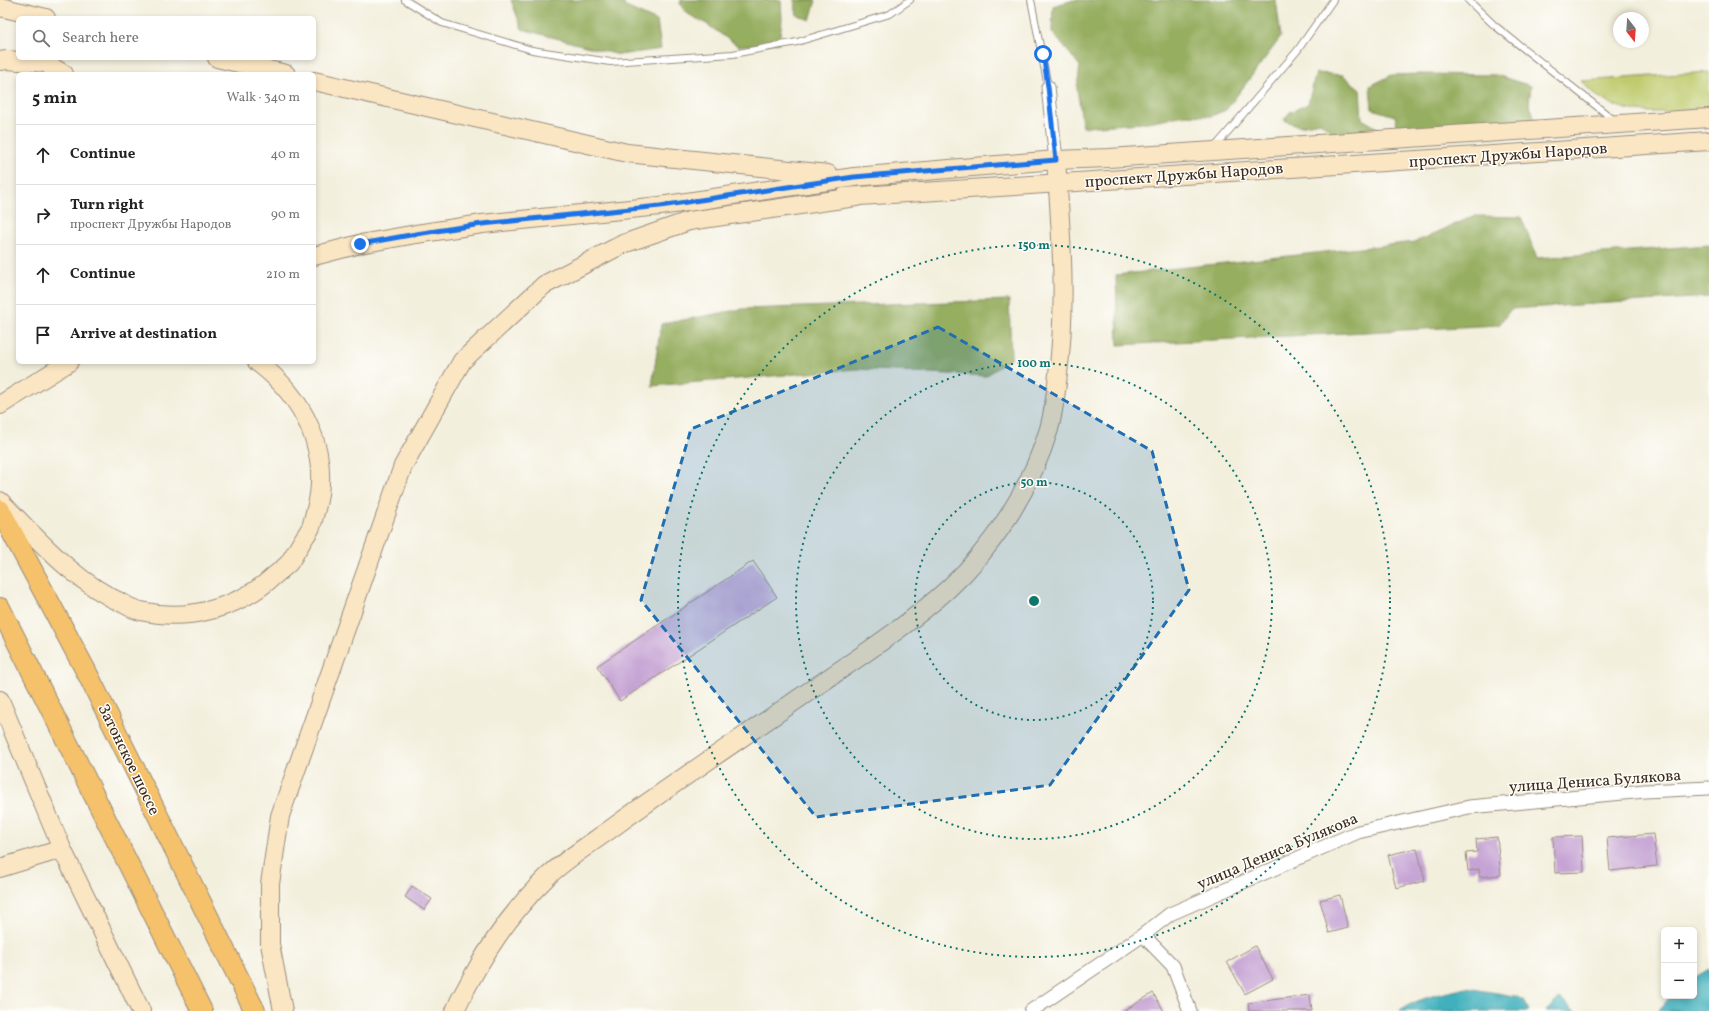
<!DOCTYPE html>
<html lang="en">
<head>
<meta charset="utf-8">
<style>
  body { margin:0; font-family:Vollkorn,serif; background:#f2f2f2; color:#222 }
  .controls { position:absolute; right:12px; bottom:12px; display:grid; overflow:hidden; border-radius:6px; box-shadow:0 2px 6px #0003 }
  .controls button { width:36px; height:36px; display:grid; place-items:center; padding:0; border:0; border-bottom:1px solid #e0e0e0; background:#fff; color:#222; font:20px sans-serif }
  .compass { position:absolute; left:1613px; top:12px; width:36px; height:36px; border-radius:50%; background:#fff; box-shadow:0 2px 6px #0003; rotate:163deg }
  .stop { position:absolute; width:12px; height:12px; margin:-9px; border:3px solid #1a73e8; border-radius:50%; background:#fff }
  .stop.end { background:#1a73e8; border-color:#fff; box-shadow:0 1px 4px #0008 }
  .list { margin:0; padding:0; list-style:none }
  h2 { display:flex; justify-content:space-between; align-items:center; height:52px; margin:0; padding:0 16px; font-size:17px }
  h2 small { font-size:13px; font-weight:400; color:#767676 }
  .list li { display:grid; grid-template-columns:26px 1fr auto; gap:12px; align-items:center; box-sizing:border-box; height:60px; padding:0 16px; border-top:1px solid #e0e0e0 }
  .list b { display:block; font-size:15px; white-space:nowrap }
  .list p { margin:0; font-size:13px; white-space:nowrap; color:#767676 }
  .list em { font-size:13px; font-style:normal; color:#767676 }
  .icon { flex:none; width:22px; height:22px; fill:none; stroke:currentColor; stroke-width:2; stroke-linecap:round; stroke-linejoin:round }
  .map { position:relative; flex:none; width:1709px; height:1011px; overflow:hidden }
  .search { position:absolute; background:#fff; box-shadow:0 2px 6px #0003; left:16px; top:16px; width:300px; height:44px; display:flex; align-items:center; gap:10px; box-sizing:border-box; padding:0 14px; border-radius:6px; color:#767676; font-size:15px }
  .panel { position:absolute; background:#fff; box-shadow:0 2px 6px #0003; left:16px; top:72px; width:300px; height:292px; border-radius:6px }
  .map>svg:first-child { display:block }
  .green { fill:#beca6c; stroke:#7c7a45 }
  .forest { fill:#96ae60; stroke:#686c3f }
  .water { fill:#41b0bd; stroke:#3e6d6e }
  .building { fill:#c5a3d4 }
  .lines { fill:none; stroke-linecap:round; stroke-linejoin:round }
  .lane-casing { stroke:#978c7e; stroke-width:8 }
  .street-casing { stroke:#978c7e; stroke-width:15 }
  .secondary-casing { stroke:#978c7e; stroke-width:20 }
  .primary-casing { stroke:#978c7e; stroke-width:22 }
  .lane { stroke:#fff; stroke-width:6 }
  .street { stroke:#fff; stroke-width:13 }
  .secondary { stroke:#fbe6c4; stroke-width:18 }
  .primary { stroke:#f5c16b; stroke-width:20 }
  .route { stroke:#1a73e8; stroke-width:5 }
  .marked { fill:#1f6fb2; fill-opacity:0.2; stroke:#1f6fb2; stroke-width:3; stroke-dasharray:8 5; stroke-linejoin:round }
  .ring { fill:none; stroke:#0f766e; stroke-width:2; stroke-dasharray:2 4 }
  .labels { text-anchor:middle; stroke-width:3; stroke-linejoin:round; paint-order:stroke }
  .street-label { font-size:16px; fill:#3b2a1e; stroke:#fdfcf7 }
  .centre { fill:#0f766e; stroke:#fdfcf7; stroke-width:2 }
  .ring-label { font-size:12px; text-anchor:middle; font-weight:bold; fill:#0f766e; stroke:#fdfcf7; stroke-width:3; stroke-linejoin:round; paint-order:stroke }
</style>
</head>
<body>
<div class="map">
<svg width="1709" height="1011" viewBox="0 0 1709 1011">
  <rect width="100%" height="100%" fill="#fdfcf7"/>
  <filter id="ink" filterUnits="userSpaceOnUse"><feTurbulence type="fractalNoise" baseFrequency=".025" numOctaves="2"/><feDisplacementMap in="SourceGraphic" scale="8" xChannelSelector="R" yChannelSelector="G"/><feConvolveMatrix kernelMatrix="1 2 1 2 8 2 1 2 1" color-interpolation-filters="sRGB"/></filter>
  <filter id="wash" filterUnits="userSpaceOnUse"><feTurbulence type="fractalNoise" baseFrequency=".012" numOctaves="4" result="noise"/><feDisplacementMap in="SourceGraphic" scale="16" xChannelSelector="R" yChannelSelector="G"/><feGaussianBlur stdDeviation="0.9" result="paint"/><feColorMatrix in="noise" values="0 0 0 0 0 0 0 0 0 0 0 0 0 0 0 0 0 1.4 0 .05"/><feComposite in="paint" operator="in"/></filter>
  <g filter="url(#wash)">
    <rect width="100%" height="100%" fill="#f3efdd"/>
    <path class="green" d="M1709,72V108C1667,111 1634,120 1597,96C1591,92 1586,86 1581,81Z"/>
    <g class="forest">
      <polygon points="511,0 624,0 624,6 657,21 661,49 619,55 522,29"/>
      <polygon points="681,0 781,0 782,20 779,43 738,46 705,23 688,14 680,4"/>
      <polygon points="794,0 816,0 810,20 797,15"/>
      <polygon points="1074,0 1276,0 1281,37 1226,110 1211,116 1185,115 1142,123 1083,127 1077,89 1080,66 1052,32 1053,6"/>
      <polygon points="1316,73 1343,75 1360,89 1362,119 1379,129 1378,136 1338,137 1320,122 1299,126 1284,120 1290,112 1308,104"/>
      <polygon points="1420,74 1496,75 1531,86 1529,103 1536,122 1399,134 1395,116 1372,109 1370,86 1392,75"/>
      <polygon points="1474,216 1521,217 1537,258 1709,245 1709,297 1511,309 1499,325 1118,345 1116,275 1415,242"/>
      <polygon points="1009,300 1011,358 986,376 857,369 652,386 661,324 743,309"/>
    </g>
    <g class="water">
      <polygon points="1709,969 1709,1011 1658,1011 1671,996 1694,996 1694,978"/>
      <path d="M1467,988L1515,996L1525,1001L1529,1011H1399C1419,997 1444,993 1467,988Z"/>
      <polygon points="1560,998 1575,1011 1546,1011"/>
    </g>
    <g id="blocks">
      <g class="building">
        <polygon points="753,561 777,597 620,701 597,666"/>
        <polygon points="1653,834 1657,866 1610,871 1607,838"/>
        <polygon points="1582,836 1584,872 1555,873 1553,837"/>
        <polygon points="1497,837 1501,875 1479,877 1479,869 1468,871 1466,853 1477,852 1476,839"/>
        <polygon points="1417,848 1425,881 1396,888 1388,855"/>
        <polygon points="412,886 432,899 424,910 405,897"/>
        <polygon points="1340,895 1348,928 1329,933 1320,900"/>
        <polygon points="1255,946 1273,979 1245,994 1227,962"/>
        <polygon points="1153,993 1164,1011 1124,1011"/>
        <polygon points="1310,995 1312,1011 1249,1011 1248,1003"/>
      </g>
    </g>
  </g>
  <g filter="url(#ink)">
    <use href="#blocks" fill-opacity="0" stroke="#978c7e" stroke-width="1"/>
    <g class="lines">
      <g class="lane-casing">
        <g id="lane">
          <polyline points="405,0 442,23 532,50 610,62 733,54 797,42 890,14 910,0"/>
          <polyline points="1031,0 1048,87"/>
          <polyline points="1468,0 1494,25 1614,120"/>
          <polyline points="1215,147 1297,51 1333,0"/>
        </g>
      </g>
      <g class="street-casing">
        <g id="street">
          <polyline points="1048,87 1056,160"/>
          <polyline points="1143,935 1173,966 1190,1011"/>
          <polyline points="1031,1011 1143,935 1170,914 1358,832 1469,807 1645,791 1709,788"/>
        </g>
      </g>
      <g class="secondary-casing">
        <g id="secondary">
          <polyline points="0,7 46,18"/>
          <polyline points="217,58 286,74"/>
          <polyline points="0,61 7,60 45,63 64,74"/>
          <polyline points="314,81 627,153 828,174"/>
          <polyline points="844,197 1709,141"/>
          <polyline points="314,256 360,244 416,234 482,224 660,206 854,177 1056,160 1109,158 1709,118"/>
          <polyline points="0,405 69,362"/>
          <path d="M0,501C38,539 74,582 124,604C129,607 135,610 141,611C188,622 240,608 275,575C280,571 285,567 289,563C293,557 296,551 300,545C303,539 308,533 311,527C313,522 314,515 316,509C331,451 304,397 257,362"/>
          <polyline points="0,700 62,849 141,1011"/>
          <polyline points="0,868 62,849"/>
          <polyline points="283,1011 270,944 270,884 280,816 403,466 462,361 544,285 623,244 689,221 856,197"/>
          <path d="M455,1011C459,1000 465,991 470,981C490,944 516,907 547,877C568,857 595,841 619,823C681,778 745,736 808,692C856,659 905,628 948,589C994,547 1031,488 1049,429C1054,411 1056,392 1058,374C1067,303 1061,231 1056,160"/>
        </g>
      </g>
      <g class="primary-casing">
        <g id="primary">
          <polyline points="0,510 86,671 255,1011"/>
          <polyline points="0,608 202,1011"/>
        </g>
      </g>
      <use href="#lane" class="lane"/>
      <use href="#street" class="street"/>
      <use href="#secondary" class="secondary"/>
      <use href="#primary" class="primary"/>
    </g>
  </g>
  <g class="lines" filter="url(#ink)">
    <polyline class="route" points="360,244 416,234 482,224 660,206 854,177 1056,160 1048,87 1043,54"/>
  </g>
  <path class="marked" d="M938,327L1152,451L1189,590L1050,785L816,817L641,600L691,429Z"/>
  <g class="ring">
    <circle cx="1034" cy="601" r="119"/>
    <circle cx="1034" cy="601" r="238"/>
    <circle cx="1034" cy="601" r="356"/>
  </g>
  <g class="labels">
    <g class="street-label">
      <text transform="translate(1508 154) rotate(-4)" y="6">проспект Дружбы Народов</text>
      <text transform="translate(1184 174) rotate(-4)" y="6">проспект Дружбы Народов</text>
      <text transform="translate(130 759) rotate(64)" y="6">Затонское шоссе</text>
      <text transform="translate(1595 780) rotate(-4)" y="6">улица Дениса Булякова</text>
      <text transform="translate(1277 850) rotate(-23)" y="6">улица Дениса Булякова</text>
    </g>
  </g>
  <circle cx="1034" cy="601" r="6" class="centre"/>
  <g class="ring-label">
    <text x="1034" y="249">150 m</text>
    <text x="1034" y="367">100 m</text>
    <text x="1034" y="486">50 m</text>
  </g>
</svg>
<div class="controls">
<button>+</button>
<button>−</button>
</div>
<svg class="compass" viewBox="-18 -18 36 36"><path d="M0-13l5 13h-10z" fill="#e53935"/><path d="M0 13l5-13h-10z" fill="#767676"/></svg>
<div class="stop" style="left:1043px;top:54px"></div>
<div class="stop end" style="left:360px;top:244px"></div>
<div class="search"><svg class="icon" aria-label="search" viewBox="0 0 24 24"><circle cx="10" cy="10" r="6"/><path d="M15 15l6 6"/></svg>Search here</div>
<section class="panel">
<h2>5 min<small>Walk · 340 m</small></h2>
<ul class="list">
<li><svg class="icon" aria-label="ahead" viewBox="0 0 24 24"><path d="M12 20V5M6 11l6-6 6 6"/></svg><div><b>Continue</b></div><em>40 m</em></li>
<li><svg class="icon" aria-label="right" viewBox="0 0 24 24"><path d="M7 20v-9h11M14 6l5 5-5 5"/></svg><div><b>Turn right</b><p>проспект Дружбы Народов</p></div><em>90 m</em></li>
<li><svg class="icon" aria-label="ahead" viewBox="0 0 24 24"><path d="M12 20V5M6 11l6-6 6 6"/></svg><div><b>Continue</b></div><em>210 m</em></li>
<li><svg class="icon" aria-label="arrive" viewBox="0 0 24 24"><path d="M6 21V4h12l-3 4 3 4H6"/></svg><div><b>Arrive at destination</b></div></li>
</ul>
</section>
</div>
</body>
</html>
